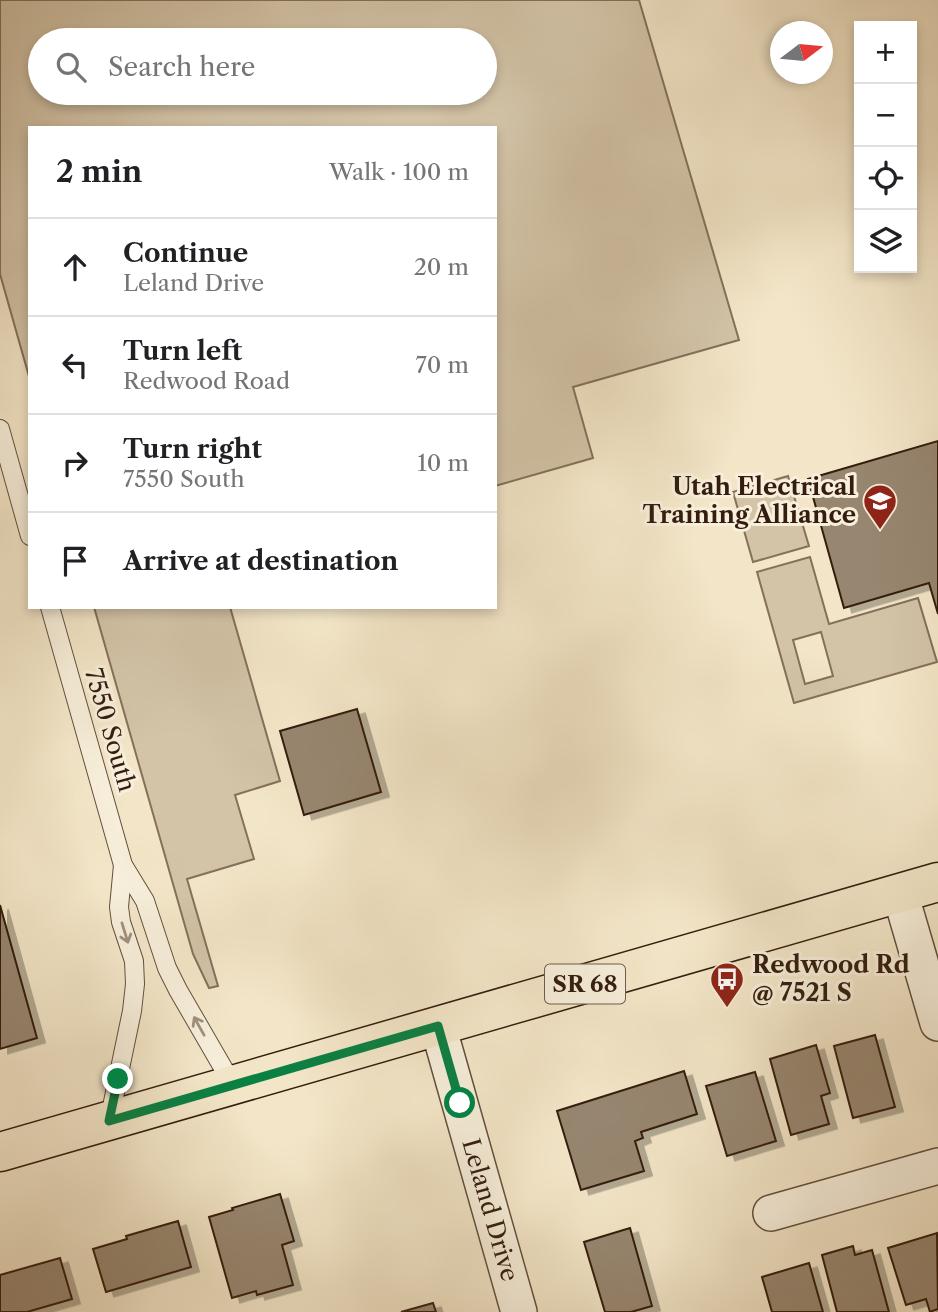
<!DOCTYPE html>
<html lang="en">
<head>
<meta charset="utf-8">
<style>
  body { margin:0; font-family:"Libre Caslon Text",serif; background:#f2f2f2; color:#202124 }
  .controls { position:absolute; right:21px; top:21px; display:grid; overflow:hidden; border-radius:0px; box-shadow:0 4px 10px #0003 }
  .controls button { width:63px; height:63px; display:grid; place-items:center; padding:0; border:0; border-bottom:2px solid #e0e0e0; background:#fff; color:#202124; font:35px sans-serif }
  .compass { position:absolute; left:770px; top:21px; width:63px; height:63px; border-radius:50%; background:#fff; box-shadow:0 4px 10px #0003; rotate:74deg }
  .stop { position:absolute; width:21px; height:21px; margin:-16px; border:5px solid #0b8043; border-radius:50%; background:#fff }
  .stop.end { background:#0b8043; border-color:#fff; box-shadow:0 2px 7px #0008 }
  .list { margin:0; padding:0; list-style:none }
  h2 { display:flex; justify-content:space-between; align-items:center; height:91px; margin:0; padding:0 28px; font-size:30px }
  h2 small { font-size:23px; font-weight:400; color:#757577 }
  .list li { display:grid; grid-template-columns:46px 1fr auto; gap:21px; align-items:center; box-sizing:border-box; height:98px; padding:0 28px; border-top:2px solid #e0e0e0 }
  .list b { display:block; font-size:26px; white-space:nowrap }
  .list p { margin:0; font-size:23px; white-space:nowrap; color:#757577 }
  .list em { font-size:23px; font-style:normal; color:#757577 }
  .icon { flex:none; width:38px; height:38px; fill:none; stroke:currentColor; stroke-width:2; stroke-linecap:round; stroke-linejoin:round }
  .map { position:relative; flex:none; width:938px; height:1312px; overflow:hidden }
  .search { position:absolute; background:#fff; box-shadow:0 4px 10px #0003; left:28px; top:28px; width:469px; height:77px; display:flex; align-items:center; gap:18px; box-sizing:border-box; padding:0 24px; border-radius:38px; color:#757577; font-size:26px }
  .panel { position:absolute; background:#fff; box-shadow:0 4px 10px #0003; left:28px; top:126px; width:469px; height:483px; border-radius:0px }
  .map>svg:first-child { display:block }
  .green { fill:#d3c4a8; stroke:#84705b; stroke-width:2; fill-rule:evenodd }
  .building { fill:#97866f; stroke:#341d0e; stroke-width:2; filter:url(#shadow) }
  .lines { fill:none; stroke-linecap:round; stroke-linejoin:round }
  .service-casing { stroke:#644f3c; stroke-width:20 }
  .minor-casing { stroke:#644f3c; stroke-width:38 }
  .primary-casing { stroke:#341d0e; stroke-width:41 }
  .service { stroke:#f7efdb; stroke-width:18 }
  .minor { stroke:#f7efdb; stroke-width:35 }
  .primary { stroke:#f3e6c8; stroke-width:38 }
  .oneway { stroke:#9f907f }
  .route { stroke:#0b8043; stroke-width:9 }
  .labels { text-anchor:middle; stroke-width:6; stroke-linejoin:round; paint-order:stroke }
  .shield { fill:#f7efdb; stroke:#6e5c4c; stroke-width:2 }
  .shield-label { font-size:23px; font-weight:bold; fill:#341d0e }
  .poi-label { font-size:24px; font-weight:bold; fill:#341d0e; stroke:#f7efdb; text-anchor:end }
  .street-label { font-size:24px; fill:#341d0e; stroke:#f7efdb }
</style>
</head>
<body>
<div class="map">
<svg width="938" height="1312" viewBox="0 0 938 1312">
  <defs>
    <filter id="shadow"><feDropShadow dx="8" dy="4.5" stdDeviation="0" flood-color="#0004"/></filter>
  </defs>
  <rect width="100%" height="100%" fill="#f3e6c8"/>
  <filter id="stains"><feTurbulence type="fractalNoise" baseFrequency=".00286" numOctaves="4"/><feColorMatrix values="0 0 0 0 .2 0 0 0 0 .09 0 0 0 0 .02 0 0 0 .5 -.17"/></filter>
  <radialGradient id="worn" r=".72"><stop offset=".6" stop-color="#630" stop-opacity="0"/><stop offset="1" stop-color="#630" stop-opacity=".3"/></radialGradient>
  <g class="green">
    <path d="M0,0H639L739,340L573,387L593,458L495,486V128H30V380L0,274ZM485,40V93H40V40Z"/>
    <polygon points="788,476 809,546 753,562 733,492"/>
    <path d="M810,557L829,624L918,598L937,662L794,703L757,572ZM821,632L833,676L805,684L793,640Z"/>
    <polygon points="94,607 230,607 280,781 235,795 254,859 187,879 218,986 209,988 193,954"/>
  </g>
  <g class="building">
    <polygon points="938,441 938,614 929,583 844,608 808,479"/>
    <polygon points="357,709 381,792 304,815 280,731"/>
    <polygon points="0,905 37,1038 0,1049"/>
    <polygon points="875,1035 895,1107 853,1118 834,1046"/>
    <polygon points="816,1045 830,1093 821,1096 829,1124 791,1135 770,1059"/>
    <polygon points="684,1071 697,1114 641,1132 643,1138 635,1141 644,1171 581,1190 557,1111"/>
    <polygon points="755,1072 776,1141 727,1156 706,1086"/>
    <polygon points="280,1194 294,1241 282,1245 293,1285 257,1295 256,1291 232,1298 209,1217 233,1210 232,1208"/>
    <polygon points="178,1221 191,1267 106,1292 93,1249 127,1239 126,1236"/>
    <polygon points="630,1228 652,1306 631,1312 605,1312 584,1242"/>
    <polygon points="937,1233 938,1309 930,1312 926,1299 906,1305 888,1248"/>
    <polygon points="853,1246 855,1255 872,1250 889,1312 837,1312 822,1255"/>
    <polygon points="60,1258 72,1299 27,1312 0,1312 0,1275"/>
    <polygon points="809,1263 823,1312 772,1312 762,1277"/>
    <polygon points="433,1303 436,1312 401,1312"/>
  </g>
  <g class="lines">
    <g class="service-casing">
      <g id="service">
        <polyline points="0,429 30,536"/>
        <polyline points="50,607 123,865 145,901 167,968 178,990 233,1085"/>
        <polyline points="109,1121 132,1011 135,984 134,961 121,922 119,907 123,865"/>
      </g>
    </g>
    <g class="minor-casing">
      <g id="minor">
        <polyline points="900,893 938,1023"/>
        <polyline points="438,1026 519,1312"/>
        <polyline points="771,1213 938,1166"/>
      </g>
    </g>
    <g class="primary-casing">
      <polyline id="primary" points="0,1152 938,882"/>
    </g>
    <use href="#service" class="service"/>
    <use href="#minor" class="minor"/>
    <use href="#primary" class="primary"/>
  </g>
  <defs><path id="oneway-shaft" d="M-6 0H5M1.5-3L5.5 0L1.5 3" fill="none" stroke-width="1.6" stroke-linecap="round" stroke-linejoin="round" transform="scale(1.75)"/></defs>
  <g class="oneway">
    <use href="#oneway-shaft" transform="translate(125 933) rotate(73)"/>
    <use href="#oneway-shaft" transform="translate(199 1026) rotate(-119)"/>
  </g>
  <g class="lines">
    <polyline class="route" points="118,1079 109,1121 438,1026 460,1103"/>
  </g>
  <defs>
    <g id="school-pin" transform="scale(1.75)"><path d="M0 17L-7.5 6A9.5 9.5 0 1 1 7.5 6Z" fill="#8f2418" stroke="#f7efdb"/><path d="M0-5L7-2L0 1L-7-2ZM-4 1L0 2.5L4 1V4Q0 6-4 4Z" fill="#fff"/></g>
    <g id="bus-pin" transform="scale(1.75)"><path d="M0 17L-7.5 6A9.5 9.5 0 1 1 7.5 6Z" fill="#8f2418" stroke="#f7efdb"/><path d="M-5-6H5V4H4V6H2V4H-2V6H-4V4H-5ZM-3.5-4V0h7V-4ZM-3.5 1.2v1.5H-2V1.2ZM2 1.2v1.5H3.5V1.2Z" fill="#fff"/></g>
  </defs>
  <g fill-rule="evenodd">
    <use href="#school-pin" x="880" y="501"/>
    <use href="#bus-pin" x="727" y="979"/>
  </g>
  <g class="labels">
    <rect class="shield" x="545" y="964.5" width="80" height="39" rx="5"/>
    <g class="shield-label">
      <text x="585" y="992">SR 68</text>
    </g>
    <g class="poi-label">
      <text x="856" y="495">Utah Electrical<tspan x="856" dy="28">Training Alliance</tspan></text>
      <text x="752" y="973" text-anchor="start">Redwood Rd<tspan x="752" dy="28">@ 7521 S</tspan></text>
    </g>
    <g class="street-label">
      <text transform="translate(110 730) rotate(74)" y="8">7550 South</text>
      <text transform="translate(490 1210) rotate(74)" y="8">Leland Drive</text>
    </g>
  </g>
  <rect width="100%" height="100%" filter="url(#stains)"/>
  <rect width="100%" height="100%" fill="url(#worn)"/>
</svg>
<div class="controls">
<button>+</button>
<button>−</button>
<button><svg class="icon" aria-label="locate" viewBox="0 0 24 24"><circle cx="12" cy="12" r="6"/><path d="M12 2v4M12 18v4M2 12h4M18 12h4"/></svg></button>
<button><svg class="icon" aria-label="layers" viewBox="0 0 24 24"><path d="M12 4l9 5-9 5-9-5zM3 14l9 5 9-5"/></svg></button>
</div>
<svg class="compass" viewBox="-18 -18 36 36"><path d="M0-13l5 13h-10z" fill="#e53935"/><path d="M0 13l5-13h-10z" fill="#757577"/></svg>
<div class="stop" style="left:460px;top:1103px"></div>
<div class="stop end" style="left:118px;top:1079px"></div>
<div class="search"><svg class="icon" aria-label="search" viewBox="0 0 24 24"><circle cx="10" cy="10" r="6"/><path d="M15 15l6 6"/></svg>Search here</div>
<section class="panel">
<h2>2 min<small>Walk · 100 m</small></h2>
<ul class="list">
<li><svg class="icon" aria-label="ahead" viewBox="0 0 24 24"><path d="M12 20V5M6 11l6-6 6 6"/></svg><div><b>Continue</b><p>Leland Drive</p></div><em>20 m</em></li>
<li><svg class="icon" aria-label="left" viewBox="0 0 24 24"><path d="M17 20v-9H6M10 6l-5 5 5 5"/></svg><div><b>Turn left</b><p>Redwood Road</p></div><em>70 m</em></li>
<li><svg class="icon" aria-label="right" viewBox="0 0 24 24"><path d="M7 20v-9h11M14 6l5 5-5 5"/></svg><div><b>Turn right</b><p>7550 South</p></div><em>10 m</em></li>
<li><svg class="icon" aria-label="arrive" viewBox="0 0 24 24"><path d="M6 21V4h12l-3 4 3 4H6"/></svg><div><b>Arrive at destination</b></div></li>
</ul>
</section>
</div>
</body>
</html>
